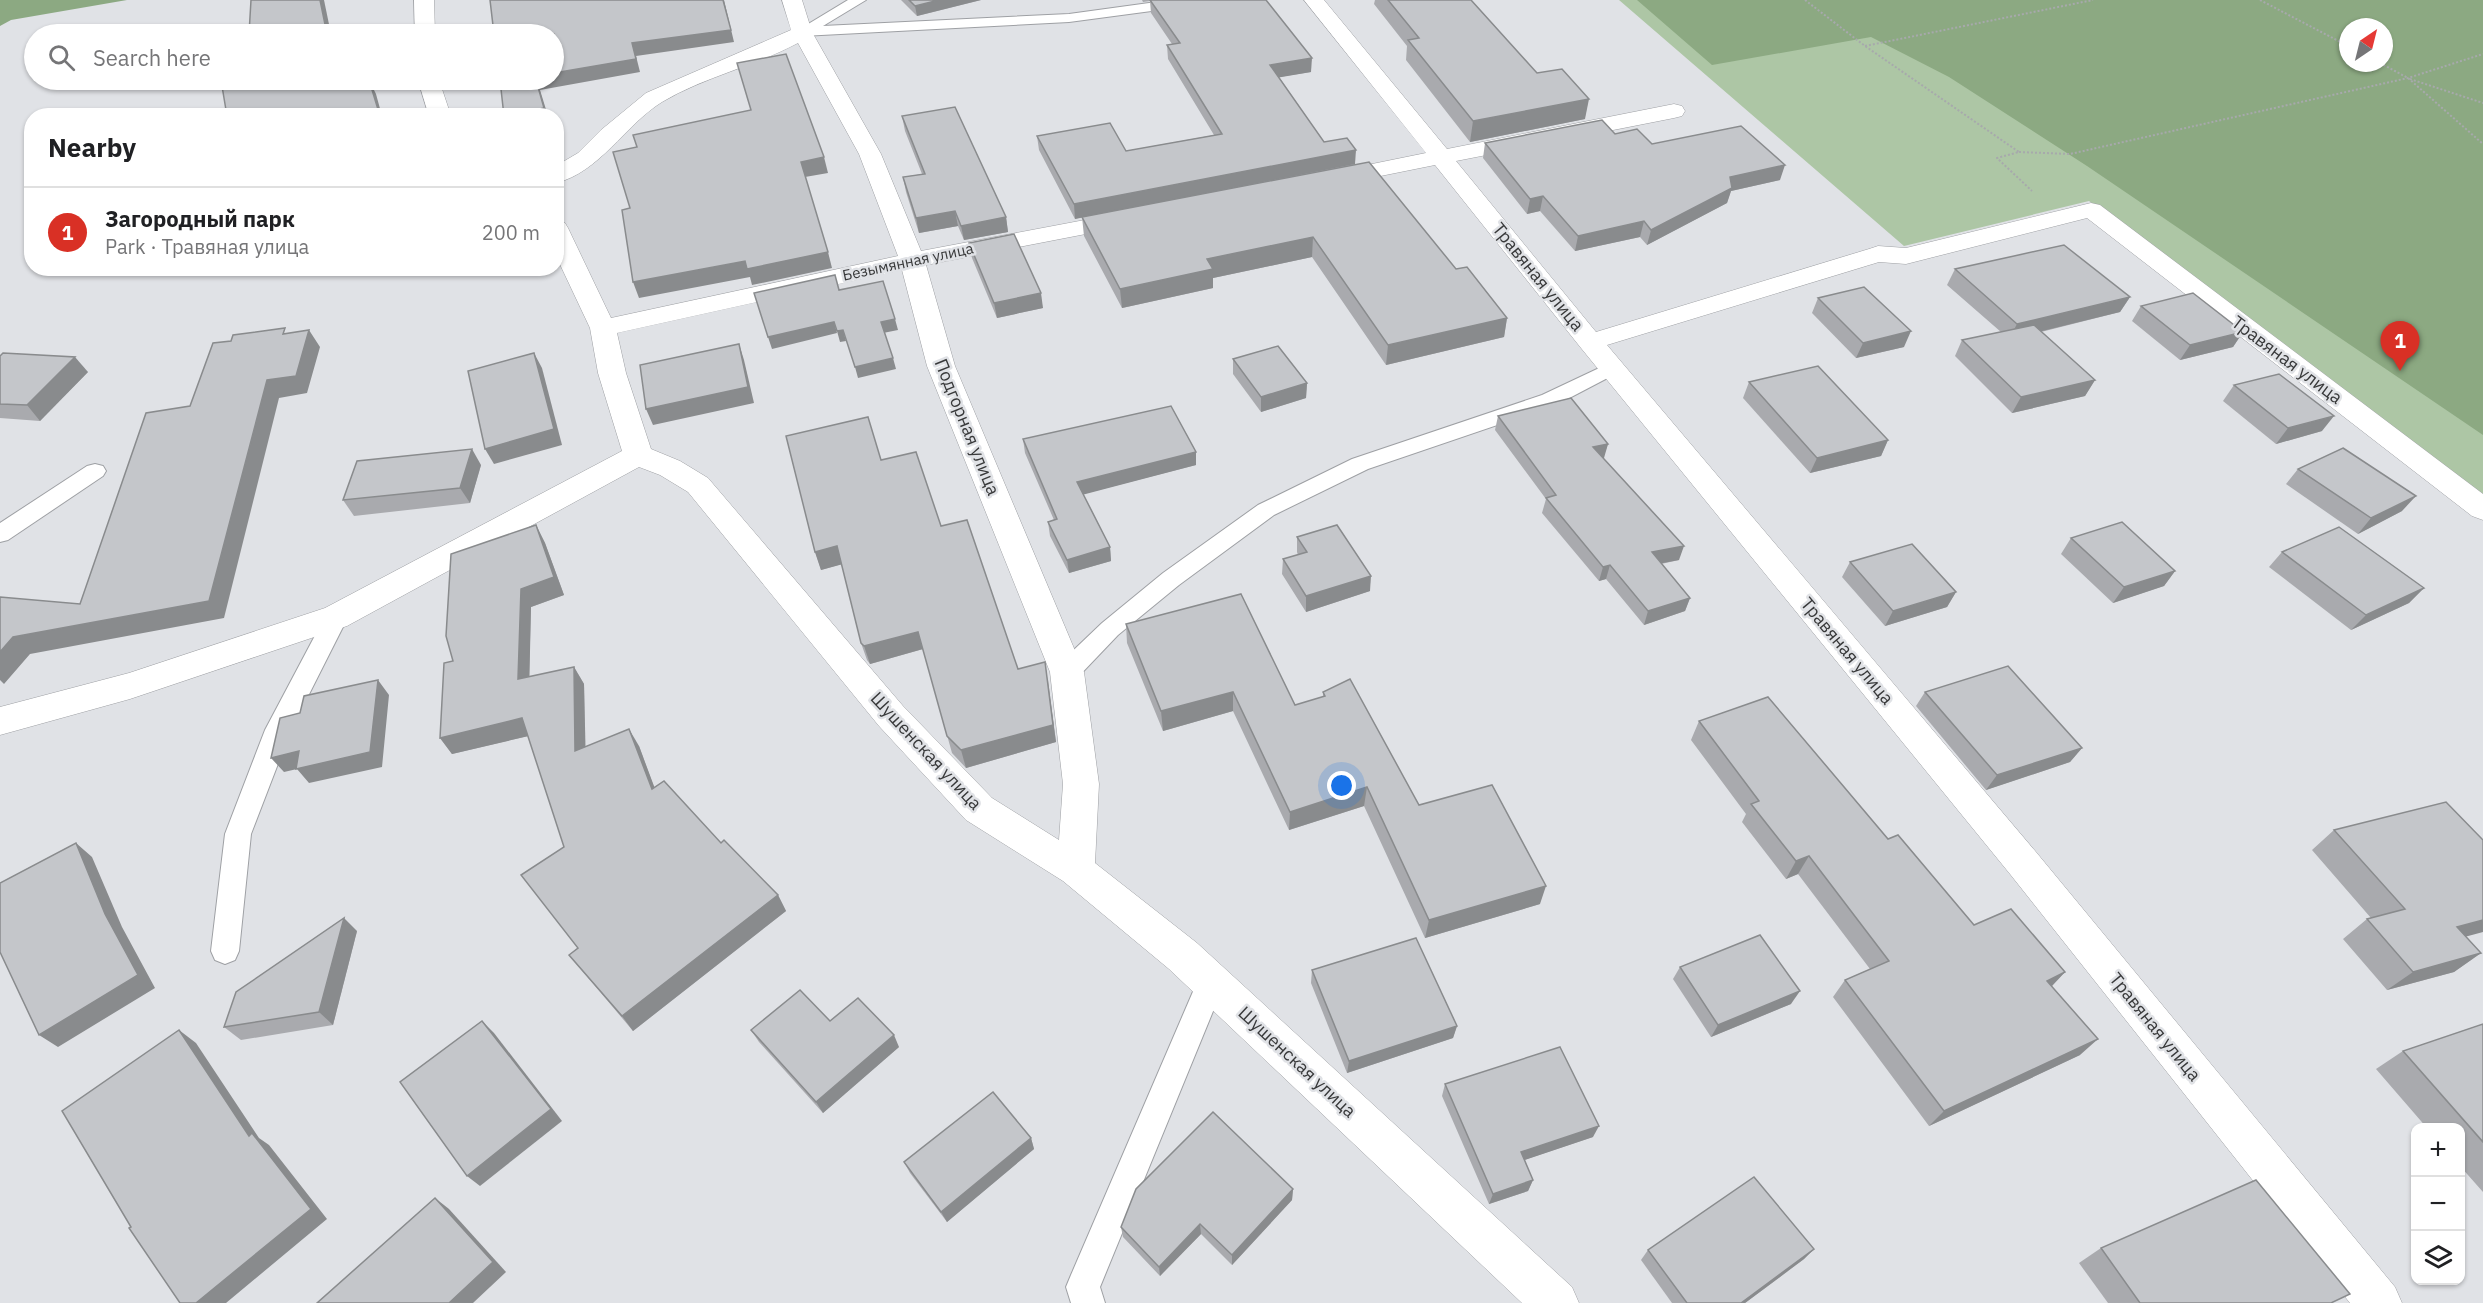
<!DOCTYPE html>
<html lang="en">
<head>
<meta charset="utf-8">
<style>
  body { margin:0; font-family:"IBM Plex Sans",sans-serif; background:#f2f2f2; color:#202124 }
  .controls { position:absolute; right:18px; bottom:18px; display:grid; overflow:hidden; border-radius:12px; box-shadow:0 2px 4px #0004 }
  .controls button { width:54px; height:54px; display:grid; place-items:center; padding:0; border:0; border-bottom:2px solid #e0e0e0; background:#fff; color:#202124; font:30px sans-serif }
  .compass { position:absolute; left:2339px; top:18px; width:54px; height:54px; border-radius:50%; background:#fff; box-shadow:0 2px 4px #0004; rotate:35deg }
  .you { position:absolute; left:1342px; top:786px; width:21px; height:21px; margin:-15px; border:4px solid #fff; border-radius:50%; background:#1a73e8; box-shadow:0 0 0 9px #1a73e833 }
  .badge { display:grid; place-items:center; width:39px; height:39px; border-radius:50%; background:#d93025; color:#fff; font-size:20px; font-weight:700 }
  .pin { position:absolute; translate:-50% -50px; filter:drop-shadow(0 2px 3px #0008) }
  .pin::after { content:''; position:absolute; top:32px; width:21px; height:18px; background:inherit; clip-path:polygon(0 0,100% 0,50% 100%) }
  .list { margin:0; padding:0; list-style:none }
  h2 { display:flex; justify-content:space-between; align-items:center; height:78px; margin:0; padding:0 24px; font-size:26px }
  h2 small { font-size:20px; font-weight:400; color:#757577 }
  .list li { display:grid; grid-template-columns:39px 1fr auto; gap:18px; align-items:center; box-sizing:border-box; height:90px; padding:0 24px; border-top:2px solid #e0e0e0 }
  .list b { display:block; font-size:22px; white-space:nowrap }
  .list p { margin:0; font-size:20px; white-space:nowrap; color:#757577 }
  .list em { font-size:20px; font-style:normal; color:#757577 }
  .icon { flex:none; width:33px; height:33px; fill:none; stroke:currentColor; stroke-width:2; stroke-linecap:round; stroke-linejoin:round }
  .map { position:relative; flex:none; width:2483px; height:1303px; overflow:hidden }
  .search { position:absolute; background:#fff; box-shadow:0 2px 4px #0004; left:24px; top:24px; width:540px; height:66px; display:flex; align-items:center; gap:15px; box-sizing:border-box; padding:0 21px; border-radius:33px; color:#757577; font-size:22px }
  .panel { position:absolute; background:#fff; box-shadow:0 2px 4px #0004; left:24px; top:108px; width:540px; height:168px; border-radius:24px }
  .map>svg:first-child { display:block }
  .green { fill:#adc6a5; fill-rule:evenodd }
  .forest { fill:#8ca982; fill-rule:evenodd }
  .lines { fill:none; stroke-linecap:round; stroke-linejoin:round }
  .lane-casing { stroke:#9ea0a4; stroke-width:2 }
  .street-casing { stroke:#9ea0a4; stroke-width:1 }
  .path { stroke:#a7a9ac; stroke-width:2; stroke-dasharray:2 2; stroke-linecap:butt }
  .lane { fill:#fff; fill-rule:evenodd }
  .street { fill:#fff; fill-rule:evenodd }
  .wall { fill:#a9aaae }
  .shaded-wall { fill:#898b8d }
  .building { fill:#c4c6ca; stroke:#898b8d; stroke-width:1.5 }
  .labels { text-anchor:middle; stroke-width:5; stroke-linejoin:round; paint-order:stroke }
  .far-street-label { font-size:15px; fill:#38393a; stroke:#e0e2e6 }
  .street-label { font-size:18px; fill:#38393a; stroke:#e0e2e6 }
</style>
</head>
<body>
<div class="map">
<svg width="2483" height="1303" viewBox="0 0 2483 1303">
  <rect width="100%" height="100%" fill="#e0e2e6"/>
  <path class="green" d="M1619,0H2483V496L2089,201L1904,246ZM2348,27H2384V63H2348Z"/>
  <g class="forest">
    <polygon points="0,0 127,0 11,20 0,26"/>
    <path d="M1637,0H2483V435L2087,166L1949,77L1871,37L1712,65ZM2348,27H2384V63H2348Z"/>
  </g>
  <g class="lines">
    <g class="lane-casing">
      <g id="lane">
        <polygon points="848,0 866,0 823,26 1069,14 1171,0 1211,0 1204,4 1069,22 802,36 795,32"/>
        <polygon points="1612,362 1619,364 1622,368 1619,372 1556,405 1368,469 1274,515 1179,585 1118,635 1076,679 1067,681 1058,679 1055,672 1058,665 1102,623 1163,573 1258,505 1352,459 1542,395"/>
        <polygon points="95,464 103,466 106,471 103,476 8,540 0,542 0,523 87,466"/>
        <polygon points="336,608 344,611 348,617 291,730 251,834 239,951 235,960 225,964 215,960 211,951 225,834 265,730 328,611"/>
        <polygon points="1211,969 1221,973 1225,982 1100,1287 1105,1303 1071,1303 1066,1287 1071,1275 1201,973"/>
      </g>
    </g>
    <g class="street-casing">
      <g id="street">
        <polygon points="414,0 434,0 435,34 415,34"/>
        <path d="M782,0H802L812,32L881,154L921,251L1127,212L1136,214L1139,219L1136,224L1127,226L926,265L955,366L1084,672L1099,784L1095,863L1197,943L1572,1287L1579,1303H1522L1169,969L1063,881L966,820L879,726L688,492L660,475L639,467L347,626L130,699L0,735V707L129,673L325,608L622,451L598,373L590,328L556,256V221L565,223L568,228L611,318L898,256L859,154L798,43C755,66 704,77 662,102C625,125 600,172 556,183V166L578,153L601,130L646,93L791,30ZM902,270L927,366L1050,672L1063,784L1059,840L992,798L903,706L708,478L680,461L651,449L626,373L617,333Z"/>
        <polygon points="1304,0 1324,0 1447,149 1674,104 1682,106 1685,111 1682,116 1674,118 1456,161 1596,332 1869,249 1878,246 1906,248 2091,203 2100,205 2483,494 2483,520 2472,516 2087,218 1906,264 1879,262 1607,345 2036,852 2395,1287 2402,1303 2350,1303 2010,874 1581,348 1435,165 1331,186 1323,184 1319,179 1323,174 1426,153"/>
        <polygon points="418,80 439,80 451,116 429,116"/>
      </g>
    </g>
    <g class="path">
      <polyline points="1805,0 1865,46 2019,152 1997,158 2032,191"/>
      <polyline points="2260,0 2348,46"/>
      <polyline points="1865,46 2093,0"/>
      <polyline points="2380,63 2408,78 2483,144"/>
      <polyline points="2410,79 2483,103"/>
      <polyline points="2019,152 2070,154 2408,78 2483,54"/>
    </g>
    <use href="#lane" class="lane"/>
    <use href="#street" class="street"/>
  </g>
  <g class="wall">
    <polygon points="901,0 981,0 917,16"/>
    <polygon points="1142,0 1266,0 1311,72 1279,77 1324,142 1355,164 1456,269 1507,318 1504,337 1386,365 1312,257 1213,278 1213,288 1122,308 1084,236 1082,217 1075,219 1039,150 1037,136 1126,151 1214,135 1168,59 1167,45 1172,44 1151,13 1150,1 1143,2"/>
    <polygon points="1375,0 1471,0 1537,73 1585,119 1470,142 1406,60 1407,46 1374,4"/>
    <polygon points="902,116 1006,217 1008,232 964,240 958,226 919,233 906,192 903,177 922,174 905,131"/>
    <polygon points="1615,134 1652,144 1780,180 1731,191 1727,203 1647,245 1640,237 1575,251 1540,211 1527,214 1483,158 1485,143"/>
    <polygon points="969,243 1043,308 997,318 972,258"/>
    <polygon points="1955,269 2130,297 2120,312 2041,332 2095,380 2085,396 2012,413 1955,356 1962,340 2001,332 1947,285"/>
    <polygon points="1818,298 1904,347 1856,358 1812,313"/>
    <polygon points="2141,306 2243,332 2233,347 2180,360 2132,321"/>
    <polygon points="0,356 88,372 40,421 0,418"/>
    <polygon points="1233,359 1307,383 1306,398 1261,412 1233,374"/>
    <polygon points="1749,382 1888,440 1881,456 1810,473 1743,398"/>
    <polygon points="2234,385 2322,431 2276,444 2223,401"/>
    <polygon points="1498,416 1608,444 1603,458 1679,560 1661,564 1690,598 1685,611 1644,625 1606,579 1599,581 1542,513 1546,499 1495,430"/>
    <polygon points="1023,439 1196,452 1196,465 1083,494 1110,547 1111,561 1069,573 1050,536 1048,522 1054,520 1025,453"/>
    <polygon points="881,460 941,526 1018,669 1048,680 1056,742 966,768 952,753 923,649 870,664 867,660 861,643 842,564 821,570 815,552"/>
    <polygon points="481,465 470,503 354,516 343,500"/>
    <polygon points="2298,469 2402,511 2358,534 2286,484"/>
    <polygon points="536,525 545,543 564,595 531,607 529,677 574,667 584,684 585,747 639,746 654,787 721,843 778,895 786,911 633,1031 569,955 578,948 564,847 528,736 452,754 440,738 453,661"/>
    <polygon points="1297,537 1370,591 1306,612 1282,574 1283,559 1298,555 1297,552"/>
    <polygon points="2071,538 2175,571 2164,586 2113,603 2061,554"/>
    <polygon points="2282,552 2424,588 2409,603 2351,630 2269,567"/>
    <polygon points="1850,562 1956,592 1947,607 1885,626 1842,577"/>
    <polygon points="1126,624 1295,705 1323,697 1323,692 1419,805 1540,904 1425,938 1364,806 1289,830 1233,711 1163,731 1127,643"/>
    <polygon points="1925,692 2082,748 2070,762 1986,790 1916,706"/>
    <polygon points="1699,721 1888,839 1974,925 2065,972 2052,986 2080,1055 1929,1126 1833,997 1845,980 1870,969 1798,874 1786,879 1742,822 1746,814 1691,740"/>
    <polygon points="2334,830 2466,937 2481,953 2454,972 2387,990 2343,939 2367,919 2371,918 2312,850"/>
    <polygon points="357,931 333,1025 241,1040 224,1027"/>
    <polygon points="1680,967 1791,1004 1711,1037 1673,979"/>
    <polygon points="1312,970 1457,1026 1453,1038 1347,1073 1311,983"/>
    <polygon points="830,1021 899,1047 823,1113 759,1042 751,1030"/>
    <polygon points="2483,1024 2483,1192 2460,1166 2460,1128 2427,1128 2376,1069 2403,1051"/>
    <polygon points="1445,1084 1593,1137 1524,1160 1533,1180 1528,1191 1489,1204 1442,1096"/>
    <polygon points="1031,1138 1034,1149 947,1222 910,1173 904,1162"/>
    <polygon points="1293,1189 1292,1200 1232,1265 1201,1234 1160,1276 1123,1237 1121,1227"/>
    <polygon points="2101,1248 2331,1303 2108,1303 2079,1263"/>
    <polygon points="1814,1249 1804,1259 1745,1303 1672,1303 1641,1260 1648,1250"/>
  </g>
  <g class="shaded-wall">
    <polygon points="320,0 324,0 331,34 327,34"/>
    <polygon points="724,0 734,42 636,56 640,72 540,90 548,116 509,116 536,80 554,80 554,73 632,43"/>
    <polygon points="939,0 981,0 917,16 915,6"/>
    <polygon points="1312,58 1311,72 1270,79 1270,65"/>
    <polygon points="335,80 340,80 344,101 337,88"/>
    <polygon points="369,80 376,94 382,116 380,116"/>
    <polygon points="1589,99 1585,119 1470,142 1473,121"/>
    <polygon points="1356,150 1355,164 1075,219 1074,204"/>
    <polygon points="824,157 828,173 805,177 801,162"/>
    <polygon points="1785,165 1780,180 1731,191 1727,203 1647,245 1651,230 1730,177"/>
    <polygon points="1543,196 1540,211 1527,214 1530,199"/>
    <polygon points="955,211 958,226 919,233 916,218"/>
    <polygon points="1006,217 1008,232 964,240 961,226"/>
    <polygon points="1644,221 1640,237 1575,251 1578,236"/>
    <polygon points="1313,237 1312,257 1213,278 1213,288 1122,308 1120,289 1207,259"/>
    <polygon points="828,252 832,268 752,285 750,277 639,298 633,282 745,261"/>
    <polygon points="1041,293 1043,308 997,318 994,303"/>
    <polygon points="2130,297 2120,312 2009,339 2017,324"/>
    <polygon points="1507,318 1504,337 1386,365 1388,345"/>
    <polygon points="895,319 898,330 883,333 881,322"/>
    <polygon points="834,322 837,333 772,349 768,337"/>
    <polygon points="309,330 320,347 307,393 279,398 224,618 30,654 4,684 0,680 0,652 13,637 209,601 267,380"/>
    <polygon points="843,330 846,341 840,342 837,331"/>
    <polygon points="1911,331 1904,347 1856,358 1863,343"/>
    <polygon points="2243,332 2233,347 2180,360 2190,345"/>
    <polygon points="739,344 744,360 754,403 653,425 646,409"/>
    <polygon points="534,353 542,368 562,445 494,464 485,449"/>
    <polygon points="75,357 88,372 40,421 27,405"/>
    <polygon points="893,358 896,369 858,378 855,367"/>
    <polygon points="2095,380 2085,396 2012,413 2021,397"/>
    <polygon points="1307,383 1306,398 1261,412 1261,397"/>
    <polygon points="2334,416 2322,431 2276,444 2288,428"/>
    <polygon points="1888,440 1881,456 1810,473 1817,458"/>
    <polygon points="1608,444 1604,458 1590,462 1593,447"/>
    <polygon points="472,449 481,465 470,503 460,488"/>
    <polygon points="1196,452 1196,465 1078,496 1077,482"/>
    <polygon points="2416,496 2402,511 2358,534 2371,518"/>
    <polygon points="536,525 545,543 564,595 531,607 529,696 518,679 521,589"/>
    <polygon points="837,546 843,564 821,570 815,552"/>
    <polygon points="1684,546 1679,560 1647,566 1652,552"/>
    <polygon points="1110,547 1111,561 1069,573 1067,560"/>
    <polygon points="1610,565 1606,579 1599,581 1603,567"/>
    <polygon points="2175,571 2164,586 2113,603 2124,587"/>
    <polygon points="1371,576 1370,591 1306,612 1306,596"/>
    <polygon points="2424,588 2409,603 2351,630 2366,615"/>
    <polygon points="1956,592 1947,607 1885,626 1893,611"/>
    <polygon points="1690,598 1685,611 1644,625 1648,611"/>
    <polygon points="918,632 923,649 870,664 864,646"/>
    <polygon points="1045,662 1056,742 966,768 961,750"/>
    <polygon points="574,667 584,684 586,768 575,751"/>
    <polygon points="378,680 389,695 382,767 309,783 297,769 284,772 271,758"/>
    <polygon points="1233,692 1233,711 1163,731 1161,711"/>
    <polygon points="522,718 533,735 452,754 440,738"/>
    <polygon points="629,729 639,746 661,805 652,789"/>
    <polygon points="2082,748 2070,762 1986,790 1997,775"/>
    <polygon points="1367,787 1364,806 1289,830 1290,812"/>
    <polygon points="76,843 92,857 122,927 155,988 58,1047 39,1035 105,914"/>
    <polygon points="1809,856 1798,874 1786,879 1796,861"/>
    <polygon points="1546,886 1540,904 1425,938 1429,920"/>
    <polygon points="778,895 786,911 633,1031 622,1016"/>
    <polygon points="344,918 357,931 333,1025 319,1012"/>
    <polygon points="2483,920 2483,932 2431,946 2457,927"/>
    <polygon points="2481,953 2454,972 2387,990 2413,972"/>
    <polygon points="2065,972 2049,989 2047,981"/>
    <polygon points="1800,991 1791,1004 1711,1037 1718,1025"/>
    <polygon points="482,1021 494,1033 562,1121 480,1186 467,1176"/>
    <polygon points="1457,1026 1453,1038 1347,1073 1349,1061"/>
    <polygon points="179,1030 196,1043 259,1138 269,1145 327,1219 226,1303 196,1303 249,1136"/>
    <polygon points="894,1035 899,1047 823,1113 816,1102"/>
    <polygon points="2098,1039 2080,1055 1929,1126 1944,1111"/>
    <polygon points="1599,1126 1593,1137 1516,1163 1521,1152"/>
    <polygon points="1031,1138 1034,1149 947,1222 941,1212"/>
    <polygon points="1533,1180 1528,1191 1489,1204 1493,1194"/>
    <polygon points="1293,1189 1292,1200 1232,1265 1232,1255"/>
    <polygon points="435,1198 449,1209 506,1272 473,1303 449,1303"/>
    <polygon points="1200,1224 1201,1234 1160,1276 1159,1267"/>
    <polygon points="1814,1249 1804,1259 1745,1303 1741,1303"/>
  </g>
  <g class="building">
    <polygon points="251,0 320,0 327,34 249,34"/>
    <polygon points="490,0 723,0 731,30 632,43 636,59 554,73 554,34 494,34"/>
    <polygon points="909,0 939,0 915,6"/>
    <polygon points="1150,0 1266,0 1312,58 1270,65 1324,142 1347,138 1356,150 1074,204 1037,136 1110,123 1126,151 1222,134 1167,45 1180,43"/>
    <polygon points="1388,0 1471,0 1537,73 1562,69 1589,99 1473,121 1408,40 1419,38"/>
    <polygon points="786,54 824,157 801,162 828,252 747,269 745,261 633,282 622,210 630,208 613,152 637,147 633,135 751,110 737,63"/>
    <polygon points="221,80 335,80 337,88 369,80 380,116 227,116"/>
    <polygon points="500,80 536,80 544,108 509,116 504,116"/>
    <polygon points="955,107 1006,217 961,226 955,211 916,218 903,177 925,174 902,116"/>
    <polygon points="1602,120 1615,134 1637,129 1652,144 1741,126 1785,165 1730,177 1732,188 1651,230 1644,221 1578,236 1543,196 1530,199 1485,143"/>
    <polygon points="1369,162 1456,269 1467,267 1507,318 1388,345 1313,237 1207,259 1213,269 1120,289 1082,217"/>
    <polygon points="1014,234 1041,293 994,303 969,243"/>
    <polygon points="2064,245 2130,297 2017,324 1955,269"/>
    <polygon points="835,275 839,290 883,281 895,319 881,322 893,358 855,367 843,330 837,331 834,322 768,337 754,293"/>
    <polygon points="1864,287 1911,331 1863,343 1818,298"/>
    <polygon points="2193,293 2243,332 2190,345 2141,306"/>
    <polygon points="2034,325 2095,380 2021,397 1962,340"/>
    <polygon points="285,328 283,334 309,330 296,376 267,380 209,601 13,637 0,652 0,597 80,604 146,413 190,406 213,343 231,341 233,335"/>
    <polygon points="739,344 748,387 646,409 640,365"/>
    <polygon points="1278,346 1307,383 1261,397 1233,359"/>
    <polygon points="3,353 75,357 27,405 0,404 0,356"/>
    <polygon points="534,353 554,429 485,449 468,371"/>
    <polygon points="1818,366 1888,440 1817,458 1749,382"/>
    <polygon points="2279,374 2334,416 2288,428 2234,385"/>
    <polygon points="1571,398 1608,444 1593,447 1684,546 1652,552 1690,598 1648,611 1610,565 1603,567 1546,498 1556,495 1498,416"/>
    <polygon points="1171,406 1196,452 1077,482 1110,547 1067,560 1048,522 1057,519 1023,439"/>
    <polygon points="868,417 881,460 916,452 941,526 967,520 1018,669 1045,662 1053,725 961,750 947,736 918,632 864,646 861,643 837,546 815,552 786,436"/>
    <polygon points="2343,448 2416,496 2371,518 2298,469"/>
    <polygon points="472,449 460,488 343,500 357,461"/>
    <polygon points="2122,522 2175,571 2124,587 2071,538"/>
    <polygon points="536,525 554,577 521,589 518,679 574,667 575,751 629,729 652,789 664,781 721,843 724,840 778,895 622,1016 569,955 578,948 521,875 564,847 522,718 440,738 444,663 453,661 446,636 451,554"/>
    <polygon points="1337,525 1371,576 1306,596 1283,559 1307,552 1297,537"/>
    <polygon points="2339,527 2424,588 2366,615 2282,552"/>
    <polygon points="1912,544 1956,592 1893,611 1850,562"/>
    <polygon points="1241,594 1295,705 1325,696 1323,692 1350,679 1419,805 1492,785 1546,886 1429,920 1367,787 1290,812 1233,692 1161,711 1126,624"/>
    <polygon points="2008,666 2082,748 1997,775 1925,692"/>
    <polygon points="378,680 370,752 296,769 299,751 271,758 280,718 300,713 304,696"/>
    <polygon points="1768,697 1888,839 1898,835 1974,925 2011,909 2065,972 2047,981 2098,1039 1944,1111 1845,980 1889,961 1809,856 1796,861 1751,804 1759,801 1699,721"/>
    <polygon points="2446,802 2483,840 2483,920 2457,927 2481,953 2413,972 2367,919 2405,909 2334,830"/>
    <polygon points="76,843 105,914 138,975 39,1035 0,952 0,883"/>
    <polygon points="344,918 319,1012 224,1027 236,992"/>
    <polygon points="1760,935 1800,991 1718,1025 1680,967"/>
    <polygon points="1416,938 1457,1026 1349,1061 1312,970"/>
    <polygon points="800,990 830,1021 858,998 894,1035 816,1102 751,1030"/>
    <polygon points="482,1021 551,1109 467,1176 400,1082"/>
    <polygon points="2483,1024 2483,1142 2403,1051"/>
    <polygon points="179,1030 249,1136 252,1133 311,1209 196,1303 180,1303 129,1228 131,1227 62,1111"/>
    <polygon points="1560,1047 1599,1126 1521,1152 1533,1180 1493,1194 1445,1084"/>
    <polygon points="993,1092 1031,1138 941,1212 904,1162"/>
    <polygon points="1213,1112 1293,1189 1232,1255 1200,1224 1159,1267 1121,1227 1136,1189"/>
    <polygon points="1754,1177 1814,1249 1741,1303 1687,1303 1648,1250"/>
    <polygon points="2256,1180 2350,1294 2331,1303 2140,1303 2101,1248"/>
    <polygon points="435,1198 493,1262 449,1303 317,1303"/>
  </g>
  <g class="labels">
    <g class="far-street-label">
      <text transform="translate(908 262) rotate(-12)" y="5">Безымянная улица</text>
    </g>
    <g class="street-label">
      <text transform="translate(1538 277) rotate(51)" y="6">Травяная улица</text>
      <text transform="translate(2287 360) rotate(37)" y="6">Травяная улица</text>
      <text transform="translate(967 427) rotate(68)" y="6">Подгорная улица</text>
      <text transform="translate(1847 651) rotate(50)" y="6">Травяная улица</text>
      <text transform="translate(926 751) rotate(47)" y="6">Шушенская улица</text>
      <text transform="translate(2155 1027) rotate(51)" y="6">Травяная улица</text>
      <text transform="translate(1297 1062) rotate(43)" y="6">Шушенская улица</text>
    </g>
  </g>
</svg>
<div class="controls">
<button>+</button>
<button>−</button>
<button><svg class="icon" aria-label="layers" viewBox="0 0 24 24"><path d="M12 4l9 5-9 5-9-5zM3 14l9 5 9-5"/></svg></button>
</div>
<svg class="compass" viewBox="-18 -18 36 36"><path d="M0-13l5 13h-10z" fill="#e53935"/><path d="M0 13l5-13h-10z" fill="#757577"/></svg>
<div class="you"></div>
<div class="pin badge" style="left:2400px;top:371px">1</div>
<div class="search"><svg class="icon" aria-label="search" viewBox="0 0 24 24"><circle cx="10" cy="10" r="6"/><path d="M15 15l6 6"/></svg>Search here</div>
<section class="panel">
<h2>Nearby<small></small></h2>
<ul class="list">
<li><span class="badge">1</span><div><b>Загородный парк</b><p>Park · Травяная улица</p></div><em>200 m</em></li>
</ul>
</section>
</div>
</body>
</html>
